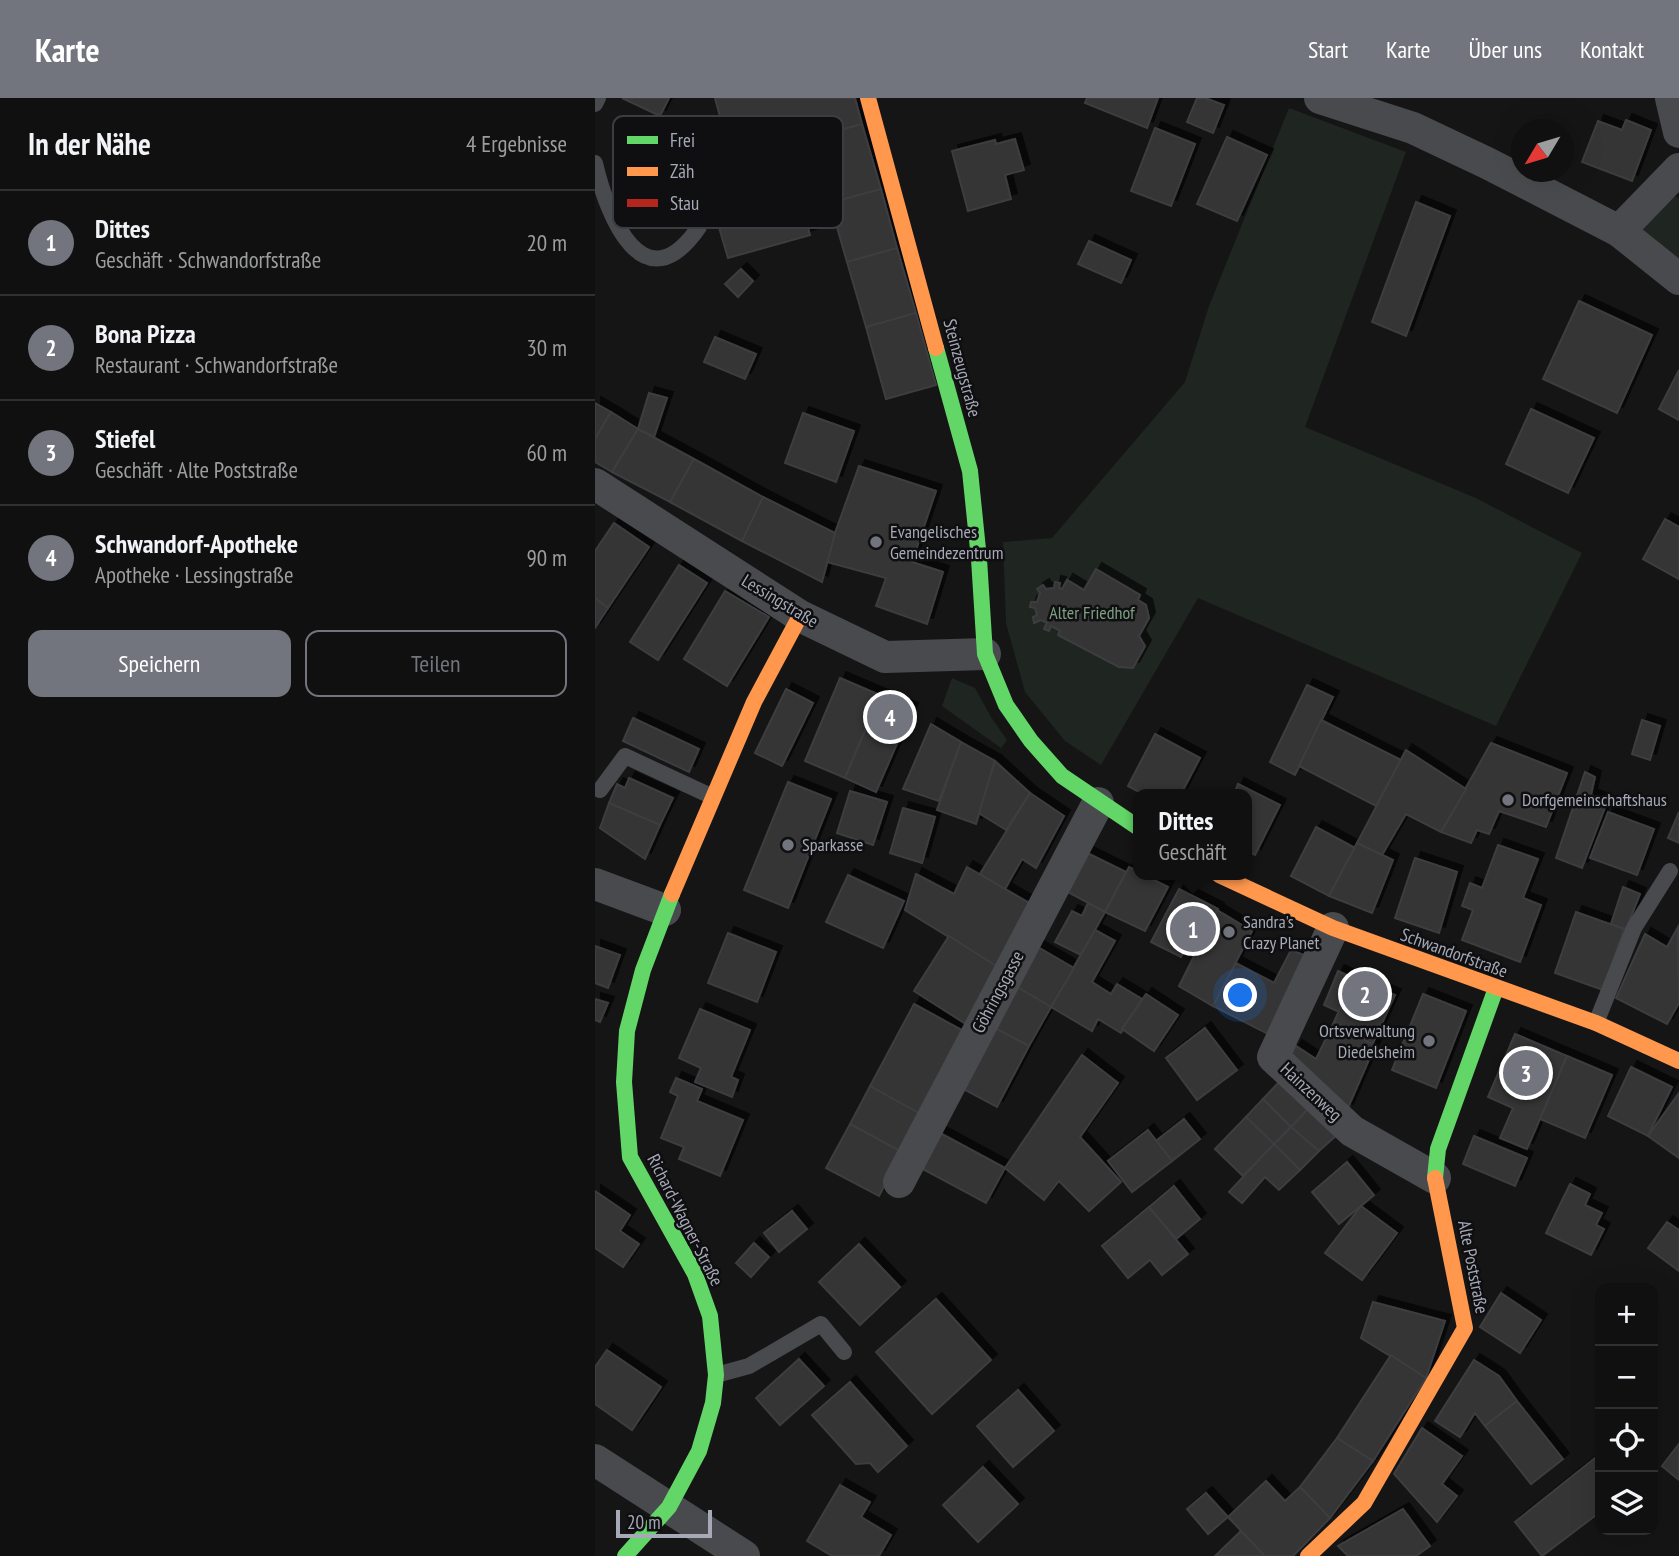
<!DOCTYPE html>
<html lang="de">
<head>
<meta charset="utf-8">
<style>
  body { margin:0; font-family:"PT Sans Narrow",sans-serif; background:#191919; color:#f1f3f6 }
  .controls { position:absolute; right:21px; bottom:21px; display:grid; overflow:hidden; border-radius:14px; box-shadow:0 7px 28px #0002 }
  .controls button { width:63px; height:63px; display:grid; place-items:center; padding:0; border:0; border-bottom:2px solid #303030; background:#101010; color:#f1f3f6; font:35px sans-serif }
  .compass { position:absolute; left:916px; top:21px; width:63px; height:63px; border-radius:50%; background:#101010; box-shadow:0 7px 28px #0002; rotate:232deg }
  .scale { position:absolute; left:21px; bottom:18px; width:96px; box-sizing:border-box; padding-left:7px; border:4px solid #a6a9b6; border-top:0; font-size:19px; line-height:24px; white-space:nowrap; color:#a6a9b6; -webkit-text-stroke:5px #0f0f11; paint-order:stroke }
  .you { position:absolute; left:646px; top:898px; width:24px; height:24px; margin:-18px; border:5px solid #fff; border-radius:50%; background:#1a73e8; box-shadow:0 0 0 10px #1a73e833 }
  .badge { display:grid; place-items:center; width:46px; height:46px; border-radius:50%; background:#73757e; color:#fff; font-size:23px; font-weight:700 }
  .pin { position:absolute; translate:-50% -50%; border:4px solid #fff; box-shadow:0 2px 7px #0006 }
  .popup { position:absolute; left:538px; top:691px; width:119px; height:91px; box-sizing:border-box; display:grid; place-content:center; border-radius:14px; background:#101010; filter:drop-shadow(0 2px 5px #0005); font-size:23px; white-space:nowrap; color:#9c9d9f }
  .popup b { font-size:26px; color:#f1f3f6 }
  .popup::after { content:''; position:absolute; left:50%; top:100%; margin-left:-14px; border:14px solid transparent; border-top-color:#101010 }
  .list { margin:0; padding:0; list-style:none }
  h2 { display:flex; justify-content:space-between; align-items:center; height:91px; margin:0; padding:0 28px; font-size:30px }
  h2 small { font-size:23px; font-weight:400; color:#9c9d9f }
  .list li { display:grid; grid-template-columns:46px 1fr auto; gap:21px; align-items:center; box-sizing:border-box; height:105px; padding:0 28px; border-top:2px solid #303030 }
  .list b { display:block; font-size:26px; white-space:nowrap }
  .list p { margin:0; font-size:23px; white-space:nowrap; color:#9c9d9f }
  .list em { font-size:23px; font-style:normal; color:#9c9d9f }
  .actions { display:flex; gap:14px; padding:21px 28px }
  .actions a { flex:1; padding:16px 0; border:2px solid #73757e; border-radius:14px; text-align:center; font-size:24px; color:#73757e }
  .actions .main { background:#73757e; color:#fff }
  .icon { flex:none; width:38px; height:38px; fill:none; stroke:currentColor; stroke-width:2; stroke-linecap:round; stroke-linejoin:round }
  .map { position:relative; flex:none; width:1084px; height:1458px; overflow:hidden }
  header { display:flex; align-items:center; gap:42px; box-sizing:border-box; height:98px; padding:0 35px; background:#73757e; color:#fff }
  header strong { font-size:33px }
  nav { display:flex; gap:38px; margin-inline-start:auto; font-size:24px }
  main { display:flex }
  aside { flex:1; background:#101010 }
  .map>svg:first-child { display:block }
  .green { fill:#1f2520 }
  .building { fill:#343436; stroke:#3d3e41; stroke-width:2; filter:url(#shadow) }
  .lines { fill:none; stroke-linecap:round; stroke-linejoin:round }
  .lane { stroke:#494a4e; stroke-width:16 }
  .street { stroke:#494a4e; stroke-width:32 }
  .fast { stroke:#63d668; stroke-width:16 }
  .slow { stroke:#ff974d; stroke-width:16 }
  .poi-dot { fill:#73757e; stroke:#0f0f11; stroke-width:2.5 }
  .labels { text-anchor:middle; stroke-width:5; stroke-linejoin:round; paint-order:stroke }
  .street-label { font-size:18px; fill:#a6a9b6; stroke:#0f0f11 }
  .poi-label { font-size:18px; fill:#a6a9b6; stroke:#0f0f11; text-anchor:start }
  .park-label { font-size:18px; fill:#7da083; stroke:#0f0f11 }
  .key { fill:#0f0f11; stroke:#3c3d43; stroke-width:2 }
  .key-label { font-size:19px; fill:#a6a9b6 }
</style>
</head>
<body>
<header>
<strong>Karte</strong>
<nav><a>Start</a><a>Karte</a><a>Über uns</a><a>Kontakt</a></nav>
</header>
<main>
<aside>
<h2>In der Nähe<small>4 Ergebnisse</small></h2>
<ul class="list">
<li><span class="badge">1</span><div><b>Dittes</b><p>Geschäft · Schwandorfstraße</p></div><em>20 m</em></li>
<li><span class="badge">2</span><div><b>Bona Pizza</b><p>Restaurant · Schwandorfstraße</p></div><em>30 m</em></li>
<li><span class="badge">3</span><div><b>Stiefel</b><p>Geschäft · Alte Poststraße</p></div><em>60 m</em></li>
<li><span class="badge">4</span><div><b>Schwandorf-Apotheke</b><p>Apotheke · Lessingstraße</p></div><em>90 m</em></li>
</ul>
<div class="actions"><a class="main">Speichern</a><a>Teilen</a></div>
</aside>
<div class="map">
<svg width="1084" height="1458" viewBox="0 0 1084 1458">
  <defs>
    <filter id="shadow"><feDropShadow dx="6" dy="-6" stdDeviation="0" flood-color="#0009"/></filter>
  </defs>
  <rect width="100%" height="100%" fill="#151515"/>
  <g class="green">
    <polygon points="694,10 811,54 710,329 881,400 987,455 901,628 603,500 506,667 470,643 430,594 411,525 408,444 457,440 590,284 614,208"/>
    <polygon points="1080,98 1084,100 1084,170 1047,136 1049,128"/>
    <polygon points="357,580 380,590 396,619 412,642 406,650 347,608"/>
  </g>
  <g class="building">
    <polygon points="27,0 74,0 65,18"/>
    <polygon points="120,0 260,0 267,26 137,63"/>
    <polygon points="492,0 563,0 552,30 490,5"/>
    <polygon points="602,0 610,0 629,7 618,35 592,24"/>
    <polygon points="1031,22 1056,32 1037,83 987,64 1003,23 1027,32"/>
    <polygon points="267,26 286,91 235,105 217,40"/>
    <polygon points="560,30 600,46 576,108 536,93"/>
    <polygon points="632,39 672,57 642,123 602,106"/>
    <polygon points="420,41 429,72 410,77 416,101 373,113 357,53 400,42 401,46"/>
    <polygon points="190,48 215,137 133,160 107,71"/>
    <polygon points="286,91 302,150 252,164 235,105"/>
    <polygon points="821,104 855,118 811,238 777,224"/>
    <polygon points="494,143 536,162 526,185 483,166"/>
    <polygon points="302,150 321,215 271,229 252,164"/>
    <polygon points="146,171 158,183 143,199 130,186"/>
    <polygon points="984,203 1057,237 1022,315 948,281"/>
    <polygon points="321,215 341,287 291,301 271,229"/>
    <polygon points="120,239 161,256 150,281 109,264"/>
    <polygon points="1084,272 1084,322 1064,311"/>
    <polygon points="54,295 72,300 59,339 43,331"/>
    <polygon points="0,305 16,314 0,341"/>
    <polygon points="936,311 999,340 973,395 911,366"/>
    <polygon points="16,314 43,331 17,374 0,364 0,341"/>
    <polygon points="208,315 259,333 241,384 190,365"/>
    <polygon points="43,331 99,361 75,404 17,374"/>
    <polygon points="99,361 168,399 147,443 75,404"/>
    <polygon points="264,368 341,393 317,464 348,474 332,526 281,508 291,480 232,464 240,435"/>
    <polygon points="168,399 240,435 227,484 147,443"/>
    <polygon points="1070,421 1084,429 1084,481 1048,461"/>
    <polygon points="19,425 54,449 13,510 0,500 0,453"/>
    <polygon points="84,467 112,485 63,562 35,544"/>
    <polygon points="501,471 545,497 543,502 551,507 554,520 544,538 550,548 538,570 524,569 463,537 465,533 456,528 454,533 449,531 452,525 446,522 439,525 438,519 442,517 440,510 435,509 436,504 442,504 445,495 442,491 448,487 451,491 459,490 460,484 465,485 464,490 467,491 472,482 489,492"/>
    <polygon points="130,493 174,519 132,588 89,561"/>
    <polygon points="0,500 13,510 0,530"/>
    <polygon points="245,580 285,597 250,680 210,663"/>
    <polygon points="712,587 738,599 700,677 675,664"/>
    <polygon points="191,591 218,605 187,668 160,655"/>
    <polygon points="285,597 317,611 281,694 250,680"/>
    <polygon points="38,620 104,651 94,674 28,643"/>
    <polygon points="726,622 806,662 781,708 704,668"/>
    <polygon points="1047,622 1065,628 1055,662 1037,656"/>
    <polygon points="336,626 366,644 344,703 308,691"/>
    <polygon points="560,636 605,660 586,696 548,696 533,688"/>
    <polygon points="366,644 400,663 381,726 342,712"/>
    <polygon points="896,645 972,675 951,729 904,713 894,736 882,732 876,745 846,734"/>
    <polygon points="811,652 871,691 846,734 811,716 787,757 762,745"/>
    <polygon points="400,663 435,695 411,732 384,715"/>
    <polygon points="990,674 1000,679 996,697 1012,704 987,770 961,760"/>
    <polygon points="34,680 78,700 65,727 14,705 22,686 30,690"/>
    <polygon points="193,684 236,701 193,810 149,792"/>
    <polygon points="643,686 685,707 660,757 652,753 652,696 639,696"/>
    <polygon points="255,693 292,704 278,747 242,735"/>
    <polygon points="435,695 469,718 441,770 427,761 410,791 385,776"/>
    <polygon points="14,705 65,727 50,761 5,730"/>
    <polygon points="308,710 340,719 327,765 295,755"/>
    <polygon points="1013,714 1059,731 1042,777 995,760"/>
    <polygon points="1084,714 1084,745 1073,740"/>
    <polygon points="721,729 760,750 734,798 696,778"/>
    <polygon points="762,745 798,762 777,815 734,798"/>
    <polygon points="903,747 943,761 928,800 946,807 925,864 867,842 878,812 867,808 875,785 887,790"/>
    <polygon points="490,754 531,774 510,814 471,793"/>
    <polygon points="820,760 862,774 844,835 800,820"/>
    <polygon points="372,769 436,806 406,871 310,812 321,776 359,796"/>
    <polygon points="534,769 544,774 544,777 549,777 573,789 550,833 510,814"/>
    <polygon points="253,777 309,803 288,850 231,824"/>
    <polygon points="1028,789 1045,796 1031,831 1016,826"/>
    <polygon points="584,791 623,811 601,856 591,850 586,859 556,844"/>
    <polygon points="493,805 510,814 486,857 460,844 477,813 487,818"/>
    <polygon points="622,812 657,833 618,908 584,888"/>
    <polygon points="981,814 1029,831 1008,892 960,875"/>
    <polygon points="1083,829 1084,905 1072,926 1021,900 1050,836 1072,849"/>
    <polygon points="500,832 520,843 497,884 516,896 522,886 547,901 526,935 503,921 497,933 456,909"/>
    <polygon points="133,835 181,854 162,904 113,885"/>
    <polygon points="354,838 406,871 371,926 319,893"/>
    <polygon points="0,848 25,857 13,890 0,885"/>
    <polygon points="441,848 479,870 456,909 419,887"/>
    <polygon points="696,852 716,860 677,938 618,908 641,865 679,885"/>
    <polygon points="743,873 758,880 744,914 729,907"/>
    <polygon points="758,880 800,897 777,947 739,924"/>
    <polygon points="419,887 456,909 434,948 396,928"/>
    <polygon points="551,896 583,917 559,953 527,931"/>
    <polygon points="828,896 871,913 841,990 797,972"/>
    <polygon points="0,901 13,905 5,924 0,922"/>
    <polygon points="319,906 372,935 327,1017 275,988"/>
    <polygon points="105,911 155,932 136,979 143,982 137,999 100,984 106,970 84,960"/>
    <polygon points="739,924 780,948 752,1012 693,962 701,948 721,961"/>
    <polygon points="396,928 434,948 402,1009 363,988"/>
    <polygon points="610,930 642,972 602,1002 571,960"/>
    <polygon points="920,936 972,958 932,1051 905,1040 918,1010 893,999"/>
    <polygon points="487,957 523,985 485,1039 526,1084 494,1113 464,1083 449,1102 410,1070"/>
    <polygon points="972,958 1017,977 990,1040 945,1021"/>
    <polygon points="1036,969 1077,989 1053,1038 1013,1018"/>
    <polygon points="81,980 107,991 102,1003 148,1022 125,1078 84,1061 89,1049 66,1040 83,998 75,994"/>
    <polygon points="686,982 714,1010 696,1029 668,1001"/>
    <polygon points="275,988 327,1017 307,1054 255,1026"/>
    <polygon points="1084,995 1084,1060 1053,1038"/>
    <polygon points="668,1001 696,1029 679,1046 651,1019"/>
    <polygon points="714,1010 743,1036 724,1053 696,1029"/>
    <polygon points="651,1019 679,1046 648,1078 620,1051"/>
    <polygon points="589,1021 605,1041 577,1063 561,1043"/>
    <polygon points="255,1026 307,1054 284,1098 231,1070"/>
    <polygon points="696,1029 724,1053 705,1072 679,1046"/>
    <polygon points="553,1032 577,1063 537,1094 513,1063"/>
    <polygon points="345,1035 410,1070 391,1105 326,1070"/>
    <polygon points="879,1038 932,1060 920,1088 868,1066"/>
    <polygon points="679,1046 705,1072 684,1092 670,1079 647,1105 634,1094"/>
    <polygon points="752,1064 779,1097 744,1126 717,1094"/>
    <polygon points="975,1086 995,1096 990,1107 1007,1115 1001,1127 1009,1131 996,1157 951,1135"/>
    <polygon points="579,1088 605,1121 581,1141 554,1109"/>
    <polygon points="0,1093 35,1117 25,1133 44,1146 28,1169 0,1150"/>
    <polygon points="766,1108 802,1135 767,1182 730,1155"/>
    <polygon points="554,1109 593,1156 567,1177 555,1162 533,1180 507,1148"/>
    <polygon points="197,1113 212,1131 184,1154 169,1135"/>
    <polygon points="1072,1124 1084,1132 1084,1173 1053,1150"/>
    <polygon points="159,1145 174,1159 156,1179 141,1165"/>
    <polygon points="264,1146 305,1189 265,1227 224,1184"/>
    <polygon points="906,1195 946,1222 925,1255 885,1229"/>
    <polygon points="341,1201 396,1262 337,1316 281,1254"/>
    <polygon points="778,1204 850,1223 831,1280 766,1240"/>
    <polygon points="12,1252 66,1289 37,1332 0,1306 0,1269"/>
    <polygon points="796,1257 831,1280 778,1363 742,1340"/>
    <polygon points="204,1261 229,1288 185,1327 161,1300"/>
    <polygon points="879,1262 904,1278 922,1303 890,1328 880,1315 865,1339 840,1323"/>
    <polygon points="255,1284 312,1348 283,1374 275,1365 261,1366 217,1317"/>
    <polygon points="423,1292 459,1333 418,1369 382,1328"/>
    <polygon points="922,1303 968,1361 936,1386 890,1328"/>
    <polygon points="827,1330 867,1358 847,1386 862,1398 842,1424 799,1376"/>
    <polygon points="742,1340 778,1363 735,1420 705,1389"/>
    <polygon points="1084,1346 1084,1382 1067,1368"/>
    <polygon points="1005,1356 1005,1414 947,1458 920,1424"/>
    <polygon points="388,1369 423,1406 383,1444 348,1407"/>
    <polygon points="671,1383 690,1403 705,1389 735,1420 698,1458 670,1458 633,1419"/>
    <polygon points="245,1387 275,1404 266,1419 296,1437 284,1458 237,1458 212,1443"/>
    <polygon points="611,1395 633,1419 613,1436 592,1411"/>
    <polygon points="808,1411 835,1448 821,1458 753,1458 743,1448"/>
    <polygon points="646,1433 670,1458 620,1458"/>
  </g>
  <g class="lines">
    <g class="lane">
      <polyline points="0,6 3,0"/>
      <path d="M0,65C12,118 49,209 104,129"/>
      <polyline points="5,692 30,658 118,699"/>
      <polyline points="1001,925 1039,830 1075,773"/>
      <polyline points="121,1277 154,1268 226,1226 249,1254"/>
    </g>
    <g class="street">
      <polyline points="725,0 818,30 892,65 1024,133 1084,181"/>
      <polyline points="1076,0 1084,34"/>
      <polyline points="1024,133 1084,71"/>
      <polyline points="0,386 205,518 290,559 390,556"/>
      <polyline points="0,786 70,812"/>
      <polyline points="738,830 678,959 757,1033 840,1080"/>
      <polyline points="304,1084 503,705"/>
      <polyline points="0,1362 149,1458"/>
    </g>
    <g class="fast">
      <polyline points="341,250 375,373 384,461 390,556 411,607 436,643 467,678 544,730"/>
      <polyline points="840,1080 843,1051 901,890"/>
      <polyline points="30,1458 74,1409 104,1353 118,1305 121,1277 115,1218 100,1176 35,1059 29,984 32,933 48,872 77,796"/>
    </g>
    <g class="slow">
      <polyline points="273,0 341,250"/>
      <polyline points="624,777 738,830 1001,925 1084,963"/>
      <polyline points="77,796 159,604 205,518"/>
      <polyline points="713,1458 769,1405 870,1230 840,1080"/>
    </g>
  </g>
  <g class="poi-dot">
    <circle cx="281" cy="444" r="7"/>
    <circle cx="913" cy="702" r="7"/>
    <circle cx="193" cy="747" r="7"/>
    <circle cx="634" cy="834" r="7"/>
    <circle cx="834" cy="943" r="7"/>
  </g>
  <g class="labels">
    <g class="street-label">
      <text transform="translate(367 270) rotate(75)" y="6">Steinzeugstraße</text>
      <text transform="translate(185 503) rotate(31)" y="6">Lessingstraße</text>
      <text transform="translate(859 855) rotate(20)" y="6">Schwandorfstraße</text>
      <text transform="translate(403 894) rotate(-62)" y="6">Göhringsgasse</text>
      <text transform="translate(716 994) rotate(43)" y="6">Hainzenweg</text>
      <text transform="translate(90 1122) rotate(63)" y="6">Richard-Wagner-Straße</text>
      <text transform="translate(878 1169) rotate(79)" y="6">Alte Poststraße</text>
    </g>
    <g class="poi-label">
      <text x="295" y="440">Evangelisches<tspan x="295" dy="21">Gemeindezentrum</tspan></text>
      <text x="927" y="708">Dorfgemeinschaftshaus</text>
      <text x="207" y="753">Sparkasse</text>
      <text x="648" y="830">Sandra's<tspan x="648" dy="21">Crazy Planet</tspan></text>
      <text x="820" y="939" text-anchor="end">Ortsverwaltung<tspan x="820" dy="21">Diedelsheim</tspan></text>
    </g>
    <g class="park-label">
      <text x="497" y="521">Alter Friedhof</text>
    </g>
  </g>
  <rect x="18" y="18" width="230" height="112" rx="10" class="key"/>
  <rect x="32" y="38" width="31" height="8" fill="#63d668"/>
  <rect x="32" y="69" width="31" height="9" fill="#ff974d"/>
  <rect x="32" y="101" width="31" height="8" fill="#b3261e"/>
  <g class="key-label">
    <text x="75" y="49">Frei</text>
    <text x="75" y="80">Zäh</text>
    <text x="75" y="112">Stau</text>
  </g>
</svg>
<div class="controls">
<button>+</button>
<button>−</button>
<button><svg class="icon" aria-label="locate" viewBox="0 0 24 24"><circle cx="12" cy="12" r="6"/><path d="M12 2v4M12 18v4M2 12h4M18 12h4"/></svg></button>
<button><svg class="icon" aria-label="layers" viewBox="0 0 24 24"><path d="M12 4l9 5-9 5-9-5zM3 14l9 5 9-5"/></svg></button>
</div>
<svg class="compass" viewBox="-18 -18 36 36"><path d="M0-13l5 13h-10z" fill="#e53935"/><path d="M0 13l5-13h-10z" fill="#9c9d9f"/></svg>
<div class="scale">20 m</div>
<div class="you"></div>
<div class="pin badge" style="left:598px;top:831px">1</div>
<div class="popup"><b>Dittes</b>Geschäft</div>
<div class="pin badge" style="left:770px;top:896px">2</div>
<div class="pin badge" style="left:931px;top:975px">3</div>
<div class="pin badge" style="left:295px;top:619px">4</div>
</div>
</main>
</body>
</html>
